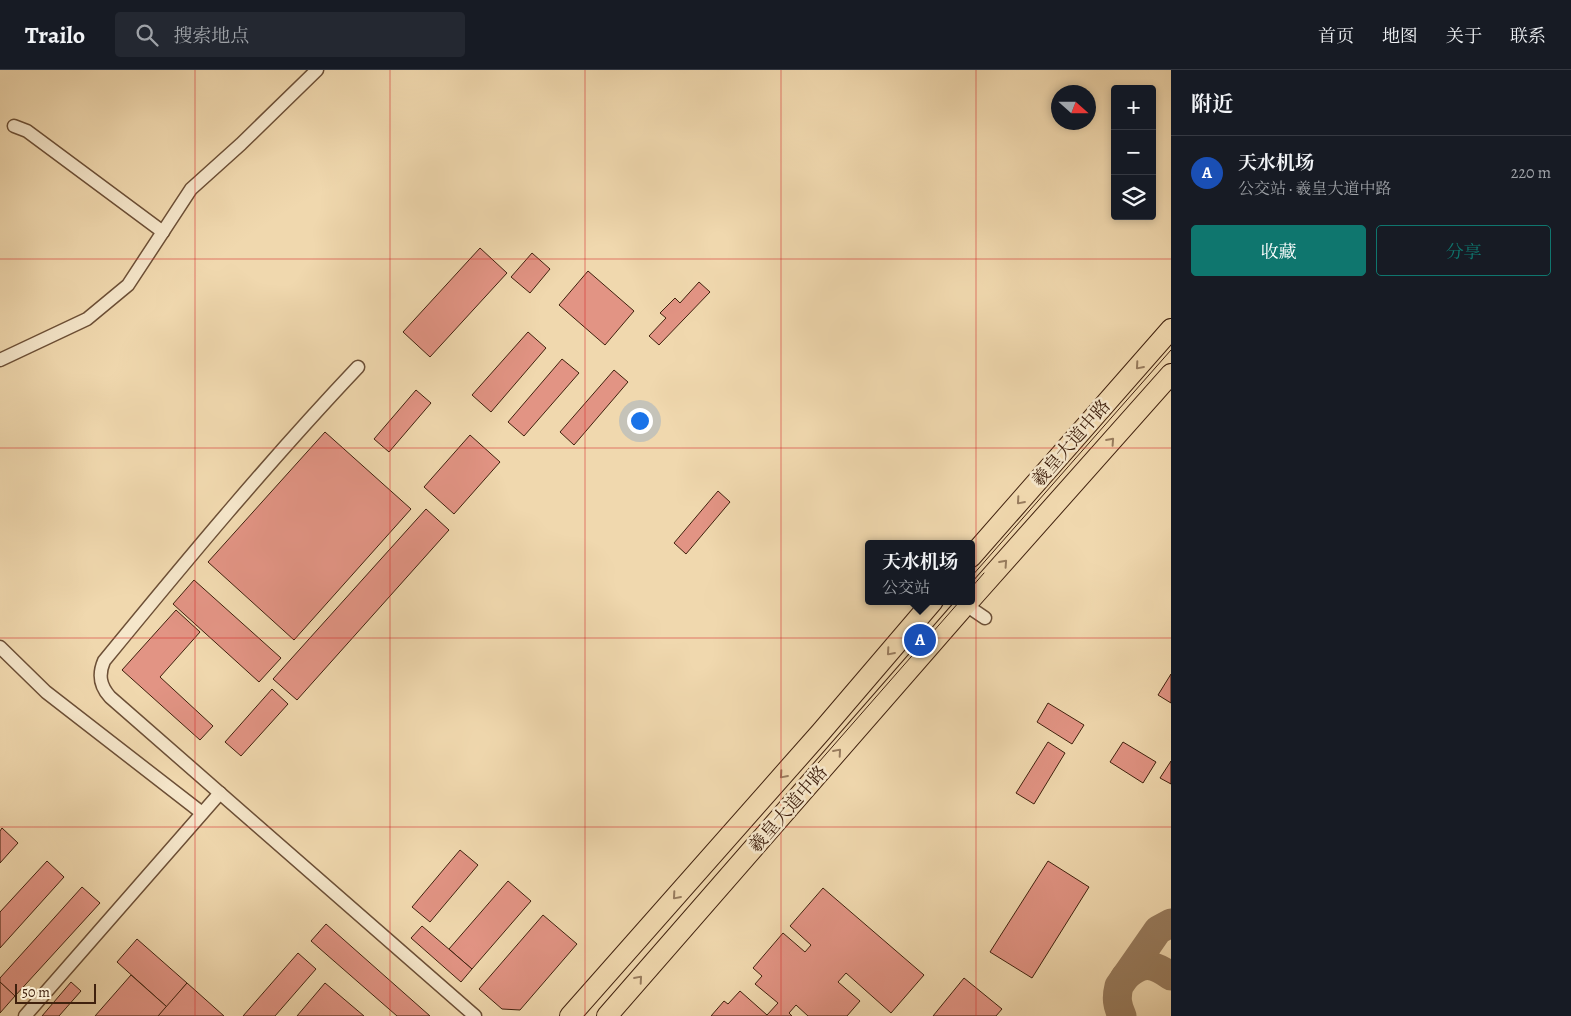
<!DOCTYPE html>
<html lang="zh">
<head>
<meta charset="utf-8">
<style>
  body { margin:0; font-family:Alegreya,"Noto Serif SC",serif; background:#242831; color:#f1f3f6 }
  .controls { position:absolute; right:15px; top:15px; display:grid; overflow:hidden; border-radius:5px; box-shadow:0 2px 8px #0003 }
  .controls button { width:45px; height:45px; display:grid; place-items:center; padding:0; border:0; border-bottom:1px solid #363941; background:#171b24; color:#f1f3f6; font:25px sans-serif }
  .compass { position:absolute; left:1051px; top:15px; width:45px; height:45px; border-radius:50%; background:#171b24; box-shadow:0 2px 8px #0003; rotate:111deg }
  .scale { position:absolute; left:15px; bottom:12px; width:81px; box-sizing:border-box; padding-left:5px; border:2px solid #40210e; border-top:0; font-size:14px; line-height:18px; white-space:nowrap; color:#40210e; -webkit-text-stroke:4px #f5e6ca; paint-order:stroke }
  .you { position:absolute; left:639px; top:350px; width:18px; height:18px; margin:-12px; border:4px solid #fff; border-radius:50%; background:#1a73e8; box-shadow:0 0 0 8px #1a73e833 }
  .badge { display:grid; place-items:center; width:32px; height:32px; border-radius:50%; background:#0f766e; color:#fff; font-size:16px; font-weight:700 }
  .pin { position:absolute; translate:-50% -50%; border:2px solid #fff; box-shadow:0 1px 5px #0006 }
  .popup { position:absolute; left:865px; top:470px; width:110px; height:65px; box-sizing:border-box; display:grid; place-content:center; border-radius:5px; background:#171b24; filter:drop-shadow(0 1px 4px #0005); font-size:16px; white-space:nowrap; color:#9ea1a6 }
  .popup b { font-size:19px; color:#f1f3f6 }
  .popup::after { content:''; position:absolute; left:50%; top:100%; margin-left:-10px; border:10px solid transparent; border-top-color:#171b24 }
  .list { margin:0; padding:0; list-style:none }
  h2 { display:flex; justify-content:space-between; align-items:center; height:65px; margin:0; padding:0 20px; font-size:21px }
  h2 small { font-size:16px; font-weight:400; color:#9ea1a6 }
  .list li { display:grid; grid-template-columns:32px 1fr auto; gap:15px; align-items:center; box-sizing:border-box; height:75px; padding:0 20px; border-top:1px solid #363941 }
  .list b { display:block; font-size:19px; white-space:nowrap }
  .list p { margin:0; font-size:16px; white-space:nowrap; color:#9ea1a6 }
  .list em { font-size:16px; font-style:normal; color:#9ea1a6 }
  .actions { display:flex; gap:10px; padding:15px 20px }
  .actions a { flex:1; padding:11px 0; border:1px solid #0f766e; border-radius:5px; text-align:center; font-size:18px; color:#0f766e }
  .actions .main { background:#0f766e; color:#fff }
  .icon { flex:none; width:28px; height:28px; fill:none; stroke:currentColor; stroke-width:2; stroke-linecap:round; stroke-linejoin:round }
  .map { position:relative; flex:none; width:1171px; height:946px; overflow:hidden }
  header { display:flex; align-items:center; gap:30px; box-sizing:border-box; height:70px; padding:0 25px; background:#171b24; border-bottom:1px solid #363941 }
  header strong { font-size:24px }
  nav { display:flex; gap:28px; margin-inline-start:auto; font-size:18px }
  .search { width:350px; height:45px; background:#242831; display:flex; align-items:center; gap:12px; box-sizing:border-box; padding:0 18px; border-radius:5px; color:#9ea1a6; font-size:19px }
  main { display:flex }
  aside { flex:1; background:#171b24 }
  .map>svg:first-child { display:block }
  .lines { fill:none; stroke-linecap:round; stroke-linejoin:round }
  .taxiway { stroke:#987c5e; stroke-width:29 }
  .building { fill:#e29484; stroke:#40210e }
  .street-casing { stroke:#6c4f36; stroke-width:15 }
  .primary-casing { stroke:#40210e; stroke-width:22 }
  .street { stroke:#f5e6ca; stroke-width:12 }
  .primary { stroke:#f0d8ae; stroke-width:20 }
  .tram { stroke:#40210e; stroke-width:1 }
  .oneway { stroke:#987c5e }
  .grid { fill:none; stroke:#d62828; stroke-width:1; stroke-opacity:0.55 }
  .labels { text-anchor:middle; stroke-width:5; stroke-linejoin:round; paint-order:stroke }
  .street-label { font-size:18px; fill:#40210e; stroke:#f5e6ca }
</style>
</head>
<body>
<header>
<strong>Trailo</strong>
<div class="search"><svg class="icon" aria-label="search" viewBox="0 0 24 24"><circle cx="10" cy="10" r="6"/><path d="M15 15l6 6"/></svg>搜索地点</div>
<nav><a>首页</a><a>地图</a><a>关于</a><a>联系</a></nav>
</header>
<main>
<div class="map">
<svg width="1171" height="946" viewBox="0 0 1171 946">
  <rect width="100%" height="100%" fill="#f0d8ae"/>
  <filter id="stains"><feTurbulence type="fractalNoise" baseFrequency=".004" numOctaves="4"/><feColorMatrix values="0 0 0 0 .2 0 0 0 0 .09 0 0 0 0 .02 0 0 0 .5 -.17"/></filter>
  <radialGradient id="worn" r=".72"><stop offset=".6" stop-color="#630" stop-opacity="0"/><stop offset="1" stop-color="#630" stop-opacity=".3"/></radialGradient>
  <g class="lines">
    <g class="taxiway">
      <path d="M1125,907C1143,891 1152,893 1171,906"/>
      <path d="M1122,946C1117,935 1116,928 1119,916L1158,860L1171,853"/>
    </g>
  </g>
  <g class="building">
    <polygon points="480,178 507,203 430,287 403,262"/>
    <polygon points="532,183 550,199 530,223 511,207"/>
    <polygon points="588,201 634,241 605,275 559,235"/>
    <polygon points="699,212 710,222 659,275 649,266 666,248 660,243 675,228 680,233"/>
    <polygon points="528,262 546,278 491,342 472,325"/>
    <polygon points="562,289 579,303 524,366 508,352"/>
    <polygon points="614,300 628,312 574,375 560,362"/>
    <polygon points="416,320 431,333 389,382 374,369"/>
    <polygon points="325,362 411,439 294,570 208,492"/>
    <polygon points="470,365 500,392 454,444 424,417"/>
    <polygon points="718,421 730,432 686,484 674,473"/>
    <polygon points="426,439 449,460 297,630 273,609"/>
    <polygon points="194,510 281,588 259,612 173,534"/>
    <polygon points="176,540 200,562 160,607 213,656 200,670 122,600"/>
    <polygon points="1171,604 1171,633 1158,625"/>
    <polygon points="272,619 288,634 241,686 225,672"/>
    <polygon points="1048,633 1084,655 1072,674 1037,652"/>
    <polygon points="1048,672 1065,683 1034,734 1016,723"/>
    <polygon points="1123,672 1156,692 1143,713 1110,692"/>
    <polygon points="1171,691 1171,714 1160,708"/>
    <polygon points="2,758 18,773 0,793 0,761"/>
    <polygon points="460,780 478,795 430,852 412,837"/>
    <polygon points="47,791 64,807 0,878 0,842"/>
    <polygon points="1048,791 1089,817 1032,908 990,882"/>
    <polygon points="508,811 531,831 472,899 449,879"/>
    <polygon points="82,817 100,833 15,926 0,912 0,908"/>
    <polygon points="823,818 924,905 891,943 846,903 838,912 860,931 847,946 808,946 796,935 789,943 792,946 711,946 724,931 728,934 740,921 767,945 778,933 755,914 762,906 753,898 783,863 805,882 811,875 790,856"/>
    <polygon points="543,845 577,874 520,940 502,939 479,919"/>
    <polygon points="326,854 430,946 397,946 311,871"/>
    <polygon points="422,856 472,899 461,912 411,868"/>
    <polygon points="137,869 187,913 167,937 117,892"/>
    <polygon points="298,883 316,899 275,946 243,946"/>
    <polygon points="131,905 167,937 158,946 95,946"/>
    <polygon points="964,908 1002,939 996,946 933,946"/>
    <polygon points="0,912 15,926 0,943"/>
    <polygon points="71,912 81,921 59,946 42,946"/>
    <polygon points="187,913 224,946 158,946"/>
    <polygon points="325,913 364,946 297,946"/>
  </g>
  <g class="lines">
    <g class="street-casing">
      <g id="street">
        <polyline points="14,56 27,61 163,162"/>
        <polyline points="0,290 87,249 128,215 191,119 241,74 317,0"/>
        <path d="M358,297C269,391 186,491 104,591C98,605 100,616 110,627L475,946"/>
        <polyline points="960,531 985,548"/>
        <polyline points="0,577 46,622 202,743"/>
        <polyline points="25,946 220,723"/>
      </g>
    </g>
    <g class="primary-casing">
      <g id="primary">
        <polyline points="971,487 1171,259"/>
        <polyline points="971,529 1171,304"/>
        <polyline points="570,946 821,662 933,531"/>
        <polyline points="607,946 969,531"/>
      </g>
    </g>
    <use href="#street" class="street"/>
    <use href="#primary" class="primary"/>
    <g class="tram">
      <polyline points="971,507 1171,280"/>
      <polyline points="971,518 984,503"/>
      <polyline points="812,700 960,531"/>
    </g>
  </g>
  <defs><path id="oneway-chevron" d="M-2-3.5L2.5 0L-2 3.5" fill="none" stroke-width="1.6" stroke-linecap="round" stroke-linejoin="round" transform="scale(1.25)"/></defs>
  <g class="oneway">
    <use href="#oneway-chevron" transform="translate(1139 296) rotate(131)"/>
    <use href="#oneway-chevron" transform="translate(1111 371) rotate(-48)"/>
    <use href="#oneway-chevron" transform="translate(1020 431) rotate(131)"/>
    <use href="#oneway-chevron" transform="translate(1004 493) rotate(-48)"/>
    <use href="#oneway-chevron" transform="translate(890 582) rotate(131)"/>
    <use href="#oneway-chevron" transform="translate(838 682) rotate(-49)"/>
    <use href="#oneway-chevron" transform="translate(783 705) rotate(131)"/>
    <use href="#oneway-chevron" transform="translate(676 826) rotate(131)"/>
    <use href="#oneway-chevron" transform="translate(639 909) rotate(-49)"/>
  </g>
  <path class="grid" d="M195,0V946M390,0V946M585,0V946M781,0V946M976,0V946M0,189H1171M0,378H1171M0,568H1171M0,757H1171"/>
  <g class="labels">
    <g class="street-label">
      <text transform="translate(1071 373) rotate(-49)" y="6">羲皇大道中路</text>
      <text transform="translate(788 739) rotate(-49)" y="6">羲皇大道中路</text>
    </g>
  </g>
  <rect width="100%" height="100%" filter="url(#stains)"/>
  <rect width="100%" height="100%" fill="url(#worn)"/>
</svg>
<div class="controls">
<button>+</button>
<button>−</button>
<button><svg class="icon" aria-label="layers" viewBox="0 0 24 24"><path d="M12 4l9 5-9 5-9-5zM3 14l9 5 9-5"/></svg></button>
</div>
<svg class="compass" viewBox="-18 -18 36 36"><path d="M0-13l5 13h-10z" fill="#e53935"/><path d="M0 13l5-13h-10z" fill="#9ea1a6"/></svg>
<div class="scale">50 m</div>
<div class="you"></div>
<div class="pin badge" style="left:920px;top:570px;background:#1a4fb4">A</div>
<div class="popup"><b>天水机场</b>公交站</div>
</div>
<aside>
<h2>附近<small></small></h2>
<ul class="list">
<li><span class="badge" style="background:#1a4fb4">A</span><div><b>天水机场</b><p>公交站 · 羲皇大道中路</p></div><em>220 m</em></li>
</ul>
<div class="actions"><a class="main">收藏</a><a>分享</a></div>
</aside>
</main>
</body>
</html>
